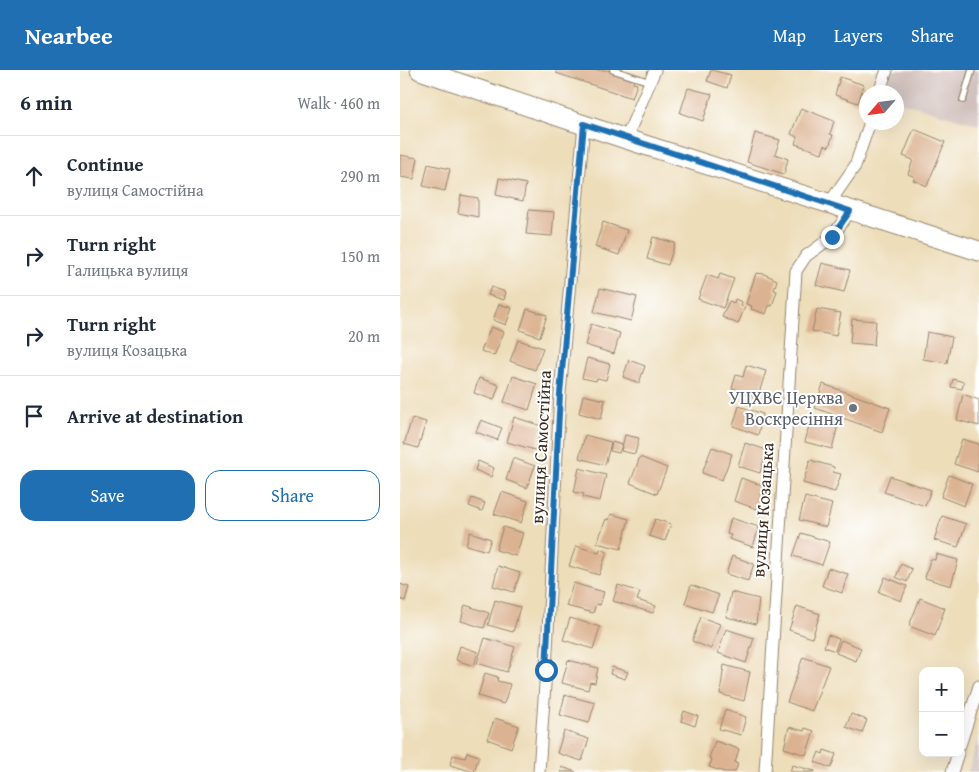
<!DOCTYPE html>
<html lang="en">
<head>
<meta charset="utf-8">
<style>
  body { margin:0; font-family:"Gentium Book Plus",serif; background:#f6f6f7; color:#1f2937 }
  .controls { position:absolute; right:15px; bottom:15px; display:grid; overflow:hidden; border-radius:10px; box-shadow:0 5px 20px #0002 }
  .controls button { width:45px; height:45px; display:grid; place-items:center; padding:0; border:0; border-bottom:1px solid #e0e1e3; background:#fff; color:#1f2937; font:25px sans-serif }
  .compass { position:absolute; left:459px; top:15px; width:45px; height:45px; border-radius:50%; background:#fff; box-shadow:0 5px 20px #0002; rotate:242deg }
  .stop { position:absolute; width:15px; height:15px; margin:-11px; border:4px solid #1f6fb2; border-radius:50%; background:#fff }
  .stop.end { background:#1f6fb2; border-color:#fff; box-shadow:0 1px 5px #0008 }
  .list { margin:0; padding:0; list-style:none }
  h2 { display:flex; justify-content:space-between; align-items:center; height:65px; margin:0; padding:0 20px; font-size:21px }
  h2 small { font-size:16px; font-weight:400; color:#747a83 }
  .list li { display:grid; grid-template-columns:32px 1fr auto; gap:15px; align-items:center; box-sizing:border-box; height:80px; padding:0 20px; border-top:1px solid #e0e1e3 }
  .list b { display:block; font-size:19px; white-space:nowrap }
  .list p { margin:0; font-size:16px; white-space:nowrap; color:#747a83 }
  .list em { font-size:16px; font-style:normal; color:#747a83 }
  .actions { display:flex; gap:10px; padding:15px 20px }
  .actions a { flex:1; padding:11px 0; border:1px solid #1f6fb2; border-radius:15px; text-align:center; font-size:18px; color:#1f6fb2 }
  .actions .main { background:#1f6fb2; color:#fff }
  .icon { flex:none; width:28px; height:28px; fill:none; stroke:currentColor; stroke-width:2; stroke-linecap:round; stroke-linejoin:round }
  .map { position:relative; flex:none; width:579px; height:702px; overflow:hidden }
  header { display:flex; align-items:center; gap:30px; box-sizing:border-box; height:70px; padding:0 25px; background:#1f6fb2; color:#fff }
  header strong { font-size:24px }
  nav { display:flex; gap:28px; margin-inline-start:auto; font-size:18px }
  main { display:flex }
  aside { flex:1; background:#fff }
  .map>svg:first-child { display:block }
  .industrial { fill:#d0c0bb }
  .building { fill:#dcb392 }
  .lines { fill:none; stroke-linecap:round; stroke-linejoin:round }
  .service-casing { stroke:#94846c; stroke-width:8 }
  .minor-casing { stroke:#94846c; stroke-width:13 }
  .primary-casing { stroke:#94846c; stroke-width:21 }
  .service { stroke:#fff; stroke-width:5.5 }
  .minor { stroke:#fff; stroke-width:11 }
  .primary { stroke:#fff; stroke-width:19 }
  .route { stroke:#1f6fb2; stroke-width:6 }
  .worship-dot { fill:#6b7280; stroke:#fff; stroke-width:2 }
  .labels { text-anchor:middle; stroke-width:4; stroke-linejoin:round; paint-order:stroke }
  .worship-label { font-size:18px; fill:#5b616d; stroke:#fff; text-anchor:end }
  .street-label { font-size:18px; fill:#3b2a1e; stroke:#fff }
</style>
</head>
<body>
<header>
<strong>Nearbee</strong>
<nav><a>Map</a><a>Layers</a><a>Share</a></nav>
</header>
<main>
<aside>
<h2>6 min<small>Walk · 460 m</small></h2>
<ul class="list">
<li><svg class="icon" aria-label="ahead" viewBox="0 0 24 24"><path d="M12 20V5M6 11l6-6 6 6"/></svg><div><b>Continue</b><p>вулиця Самостійна</p></div><em>290 m</em></li>
<li><svg class="icon" aria-label="right" viewBox="0 0 24 24"><path d="M7 20v-9h11M14 6l5 5-5 5"/></svg><div><b>Turn right</b><p>Галицька вулиця</p></div><em>150 m</em></li>
<li><svg class="icon" aria-label="right" viewBox="0 0 24 24"><path d="M7 20v-9h11M14 6l5 5-5 5"/></svg><div><b>Turn right</b><p>вулиця Козацька</p></div><em>20 m</em></li>
<li><svg class="icon" aria-label="arrive" viewBox="0 0 24 24"><path d="M6 21V4h12l-3 4 3 4H6"/></svg><div><b>Arrive at destination</b></div></li>
</ul>
<div class="actions"><a class="main">Save</a><a>Share</a></div>
</aside>
<div class="map">
<svg width="579" height="702" viewBox="0 0 579 702">
  <rect width="100%" height="100%" fill="#fff"/>
  <filter id="ink" filterUnits="userSpaceOnUse"><feTurbulence type="fractalNoise" baseFrequency=".02" numOctaves="2"/><feDisplacementMap in="SourceGraphic" scale="10" xChannelSelector="R" yChannelSelector="G"/><feConvolveMatrix kernelMatrix="1 2 1 2 8 2 1 2 1" color-interpolation-filters="sRGB"/></filter>
  <filter id="wash" filterUnits="userSpaceOnUse"><feTurbulence type="fractalNoise" baseFrequency=".0096" numOctaves="4" result="noise"/><feDisplacementMap in="SourceGraphic" scale="20" xChannelSelector="R" yChannelSelector="G"/><feGaussianBlur stdDeviation="1.12" result="paint"/><feColorMatrix in="noise" values="0 0 0 0 0 0 0 0 0 0 0 0 0 0 0 0 0 1.4 0 .05"/><feComposite in="paint" operator="in"/></filter>
  <g filter="url(#wash)">
    <rect width="100%" height="100%" fill="#edddb9"/>
    <g class="industrial">
      <polygon points="492,0 579,0 579,55 497,31 497,22 484,22"/>
      <polygon points="579,666 579,702 568,702"/>
    </g>
    <g id="blocks">
      <g class="building">
        <polygon points="156,0 207,0 234,9 233,13 237,14 232,28 156,3"/>
        <polygon points="311,0 331,5 327,18 307,11"/>
        <polygon points="440,7 464,15 458,33 435,25"/>
        <polygon points="288,18 312,24 303,51 280,43"/>
        <polygon points="401,38 434,51 430,64 433,65 429,77 425,75 422,83 395,74 397,67 391,64"/>
        <polygon points="514,59 545,72 527,116 513,110 515,107 508,104 513,90 503,86"/>
        <polygon points="355,63 380,70 375,84 388,89 384,104 347,92"/>
        <polygon points="0,85 18,88 14,109 0,107"/>
        <polygon points="28,94 50,99 45,121 23,116"/>
        <polygon points="99,108 126,114 123,131 96,125"/>
        <polygon points="61,125 78,128 78,147 58,143"/>
        <polygon points="129,140 154,142 152,166 126,164"/>
        <polygon points="203,152 227,160 219,185 195,177"/>
        <polygon points="253,167 275,173 268,195 247,189"/>
        <polygon points="422,193 450,200 444,222 416,215"/>
        <polygon points="356,203 364,204 377,210 374,220 377,221 372,236 369,235 366,244 351,239 352,236 346,234"/>
        <polygon points="320,204 334,209 323,238 298,229 307,205 318,209"/>
        <polygon points="91,217 106,222 104,230 88,225"/>
        <polygon points="200,218 237,227 231,251 194,242"/>
        <polygon points="335,229 342,232 341,236 345,237 338,254 322,247 329,231 334,233"/>
        <polygon points="99,234 112,238 106,255 93,250"/>
        <polygon points="127,239 147,245 140,267 120,260"/>
        <polygon points="417,239 441,243 436,266 412,261"/>
        <polygon points="452,249 476,251 474,275 450,273"/>
        <polygon points="191,254 220,263 214,284 185,275"/>
        <polygon points="91,257 104,262 94,286 81,281"/>
        <polygon points="527,262 552,267 547,293 523,289"/>
        <polygon points="118,270 143,278 135,300 110,291"/>
        <polygon points="187,288 210,294 206,310 197,308 196,311 182,308"/>
        <polygon points="229,290 245,296 239,313 223,307"/>
        <polygon points="346,295 366,301 358,326 332,318 336,305 343,307"/>
        <polygon points="113,306 137,314 129,340 104,332"/>
        <polygon points="79,308 99,315 94,330 74,323"/>
        <polygon points="553,309 564,312 562,319 551,317"/>
        <polygon points="423,314 490,338 482,362 415,338"/>
        <polygon points="563,324 579,330 579,356 557,350"/>
        <polygon points="183,325 205,330 201,349 179,343"/>
        <polygon points="339,336 363,344 358,365 333,356"/>
        <polygon points="114,347 142,356 135,380 107,372"/>
        <polygon points="12,348 26,352 18,378 4,374"/>
        <polygon points="411,348 438,355 432,379 405,372"/>
        <polygon points="81,350 102,358 97,370 76,362"/>
        <polygon points="185,365 211,372 205,395 179,388"/>
        <polygon points="225,365 239,368 235,384 221,381"/>
        <polygon points="562,369 579,374 578,402 554,394"/>
        <polygon points="212,372 222,375 219,383 210,381"/>
        <polygon points="345,373 367,380 360,403 338,396"/>
        <polygon points="312,377 332,384 322,410 302,403"/>
        <polygon points="240,387 267,398 257,424 230,413"/>
        <polygon points="113,388 135,396 127,418 106,410"/>
        <polygon points="410,390 434,397 433,402 441,404 435,422 403,413"/>
        <polygon points="78,391 94,398 91,407 75,400"/>
        <polygon points="179,398 206,405 200,431 183,427 184,424 174,422"/>
        <polygon points="549,405 572,414 564,436 541,427"/>
        <polygon points="490,406 531,420 525,436 484,422"/>
        <polygon points="341,408 364,416 357,439 334,431"/>
        <polygon points="102,422 128,431 121,453 94,444"/>
        <polygon points="405,427 432,434 426,457 399,450"/>
        <polygon points="72,428 85,433 82,441 69,436"/>
        <polygon points="211,444 229,449 221,479 197,473 206,449 209,450"/>
        <polygon points="542,446 566,454 558,477 534,470"/>
        <polygon points="331,448 359,457 353,477 329,469 331,465 327,464"/>
        <polygon points="255,449 271,454 265,471 249,466"/>
        <polygon points="103,457 123,463 116,486 96,480"/>
        <polygon points="70,462 91,469 87,481 66,475"/>
        <polygon points="401,463 430,472 422,495 393,486"/>
        <polygon points="176,476 199,483 200,479 207,482 199,505 169,496"/>
        <polygon points="536,484 558,490 551,516 525,508 530,489 535,490"/>
        <polygon points="332,486 354,494 348,511 326,504"/>
        <polygon points="501,494 512,499 507,512 496,507"/>
        <polygon points="98,496 120,503 114,522 93,516"/>
        <polygon points="428,498 448,504 442,523 422,516"/>
        <polygon points="485,507 507,516 501,531 479,522"/>
        <polygon points="173,513 204,522 200,535 196,534 193,543 166,536"/>
        <polygon points="0,514 9,517 5,531 0,529"/>
        <polygon points="218,515 240,522 237,530 256,536 253,543 213,531"/>
        <polygon points="291,515 319,525 312,542 285,533"/>
        <polygon points="331,522 359,529 356,554 326,547"/>
        <polygon points="520,528 545,538 535,566 509,556"/>
        <polygon points="95,530 120,537 113,562 88,555"/>
        <polygon points="65,535 89,543 84,558 61,551"/>
        <polygon points="397,536 420,544 412,568 389,560"/>
        <polygon points="301,547 320,554 311,579 292,571"/>
        <polygon points="170,548 200,557 193,579 163,570"/>
        <polygon points="326,559 354,568 346,593 318,583"/>
        <polygon points="428,565 439,569 435,581 424,577"/>
        <polygon points="85,568 115,577 107,602 77,593"/>
        <polygon points="441,570 461,578 456,591 436,583"/>
        <polygon points="60,576 78,582 74,596 56,590"/>
        <polygon points="403,587 429,596 412,641 387,632"/>
        <polygon points="168,590 198,598 195,613 190,612 188,620 162,613"/>
        <polygon points="324,595 350,602 344,631 320,624"/>
        <polygon points="212,597 228,602 225,609 210,604"/>
        <polygon points="85,603 98,607 97,611 110,614 104,634 78,626"/>
        <polygon points="165,625 195,633 189,653 160,645"/>
        <polygon points="325,640 346,647 341,665 319,659"/>
        <polygon points="284,641 298,646 295,656 281,651"/>
        <polygon points="451,644 467,650 462,663 446,657"/>
        <polygon points="95,648 119,656 111,678 87,669"/>
        <polygon points="389,657 404,661 405,658 414,661 406,685 384,678"/>
        <polygon points="164,661 189,669 182,691 157,683"/>
        <polygon points="315,671 339,679 335,693 338,694 335,702 324,702 309,697 312,689 309,688"/>
        <polygon points="424,680 436,684 431,698 415,692 419,682 423,684"/>
        <polygon points="67,682 79,686 74,702 50,695 53,685 65,688"/>
        <polygon points="392,695 415,701 415,702 390,702"/>
        <polygon points="162,697 176,702 161,702"/>
      </g>
    </g>
  </g>
  <g filter="url(#ink)">
    <use href="#blocks" fill-opacity="0" stroke="#94846c" stroke-width="1"/>
    <g class="lines">
      <g class="service-casing">
        <g id="service">
          <polyline points="213,0 250,12"/>
          <polyline points="563,30 572,0"/>
        </g>
      </g>
      <g class="minor-casing">
        <g id="minor">
          <polyline points="479,22 487,0"/>
          <polyline points="226,69 255,0"/>
          <polyline points="428,135 455,96 470,52"/>
          <polyline points="560,675 579,616"/>
          <polyline points="139,702 146,600 160,324 184,54"/>
          <polyline points="365,702 396,201 406,186 432,167 450,141"/>
          <polyline points="552,702 558,683"/>
        </g>
      </g>
      <g class="primary-casing">
        <polyline id="primary" points="20,0 226,69 579,181"/>
      </g>
      <use href="#service" class="service"/>
      <use href="#minor" class="minor"/>
      <use href="#primary" class="primary"/>
    </g>
  </g>
  <g class="lines" filter="url(#ink)">
    <polyline class="route" points="146,600 160,324 184,54 450,141 432,167"/>
  </g>
  <circle class="worship-dot" cx="453" cy="338" r="5"/>
  <g class="labels">
    <g class="worship-label">
      <text x="443" y="334">УЦХВЄ Церква<tspan x="443" dy="21">Воскресіння</tspan></text>
    </g>
    <g class="street-label">
      <text transform="translate(141 377) rotate(-87)" y="6">вулиця Самостійна</text>
      <text transform="translate(363 440) rotate(-86)" y="6">вулиця Козацька</text>
    </g>
  </g>
</svg>
<div class="controls">
<button>+</button>
<button>−</button>
</div>
<svg class="compass" viewBox="-18 -18 36 36"><path d="M0-13l5 13h-10z" fill="#e53935"/><path d="M0 13l5-13h-10z" fill="#747a83"/></svg>
<div class="stop" style="left:146px;top:600px"></div>
<div class="stop end" style="left:432px;top:167px"></div>
</div>
</main>
</body>
</html>
